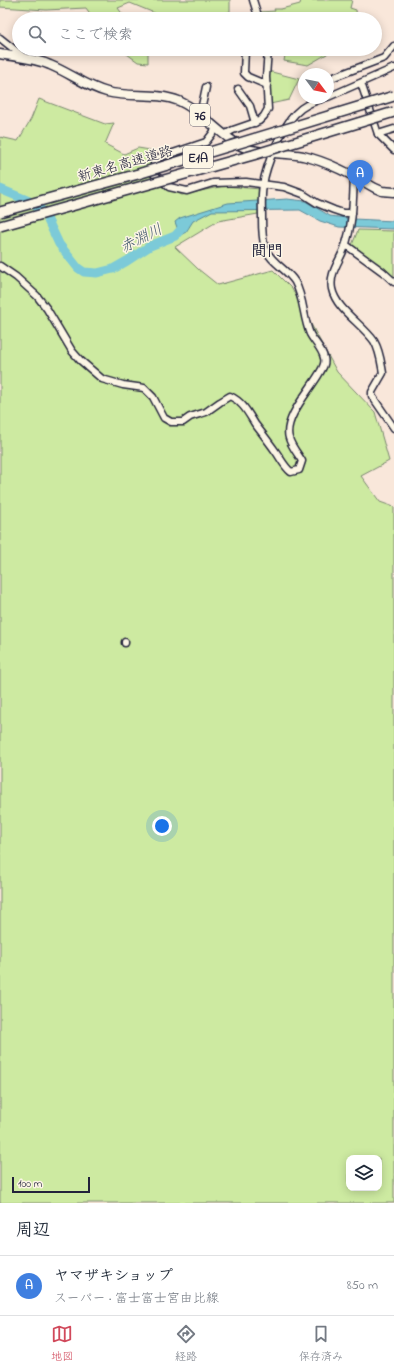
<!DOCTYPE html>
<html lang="ja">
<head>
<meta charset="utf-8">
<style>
  body { margin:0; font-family:"Indie Flower","Klee One",sans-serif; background:#f6f6f7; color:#1f2937 }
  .controls { position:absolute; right:12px; bottom:12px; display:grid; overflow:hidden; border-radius:8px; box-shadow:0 2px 10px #0003 }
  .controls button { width:36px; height:36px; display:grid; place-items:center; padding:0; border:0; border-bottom:1px solid #e0e1e3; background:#fff; color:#1f2937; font:20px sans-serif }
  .compass { position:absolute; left:298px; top:68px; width:36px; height:36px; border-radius:50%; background:#fff; box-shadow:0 2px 10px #0003; rotate:122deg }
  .scale { position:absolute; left:12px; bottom:10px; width:78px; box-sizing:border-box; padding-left:4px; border:2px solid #22223b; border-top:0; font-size:11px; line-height:14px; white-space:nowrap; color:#22223b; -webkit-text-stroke:3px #fcf5e5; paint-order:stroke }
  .you { position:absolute; left:162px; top:826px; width:14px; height:14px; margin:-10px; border:3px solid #fff; border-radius:50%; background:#1a73e8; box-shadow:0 0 0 6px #1a73e833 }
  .badge { display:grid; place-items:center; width:26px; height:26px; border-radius:50%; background:#d1495b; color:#fff; font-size:13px; font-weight:700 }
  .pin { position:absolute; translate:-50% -33px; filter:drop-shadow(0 1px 2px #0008) }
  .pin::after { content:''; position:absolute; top:21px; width:14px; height:12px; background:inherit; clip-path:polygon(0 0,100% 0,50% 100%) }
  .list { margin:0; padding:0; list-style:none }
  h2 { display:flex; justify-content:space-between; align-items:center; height:52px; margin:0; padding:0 16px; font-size:17px }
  h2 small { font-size:13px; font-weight:400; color:#747a83 }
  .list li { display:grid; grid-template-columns:26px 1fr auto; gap:12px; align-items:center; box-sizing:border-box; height:60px; padding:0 16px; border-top:1px solid #e0e1e3 }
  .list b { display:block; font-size:15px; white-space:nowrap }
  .list p { margin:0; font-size:13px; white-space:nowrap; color:#747a83 }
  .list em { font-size:13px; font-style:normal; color:#747a83 }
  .icon { flex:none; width:22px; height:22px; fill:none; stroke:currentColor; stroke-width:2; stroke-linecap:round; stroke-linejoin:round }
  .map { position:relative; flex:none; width:394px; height:1203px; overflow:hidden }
  .search { position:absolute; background:#fff; box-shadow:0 2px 10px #0003; left:12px; right:12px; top:12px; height:44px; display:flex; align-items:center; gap:10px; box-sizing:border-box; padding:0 14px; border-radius:22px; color:#747a83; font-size:15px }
  .sheet { height:112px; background:#fff }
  nav { display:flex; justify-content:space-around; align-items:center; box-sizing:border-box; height:56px; border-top:1px solid #e0e1e3; background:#fff; font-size:11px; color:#747a83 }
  nav a { display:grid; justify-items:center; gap:2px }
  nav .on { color:#d1495b }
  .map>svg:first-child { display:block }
  .green { fill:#cdeaa1; stroke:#78866e; fill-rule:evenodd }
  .water { fill:#7bcad8; stroke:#578799 }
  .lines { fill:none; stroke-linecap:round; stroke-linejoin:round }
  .river { stroke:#7bcad8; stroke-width:9 }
  .minor-casing { stroke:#22223b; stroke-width:9 }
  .major-casing { stroke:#22223b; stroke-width:11 }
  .minor { stroke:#fcf5e5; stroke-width:6 }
  .major { stroke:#fcf5e5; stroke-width:8 }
  .highway-bridge-casing { stroke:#22223b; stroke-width:12; stroke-linecap:butt }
  .highway-bridge { stroke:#fcf5e5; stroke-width:9 }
  .labels { text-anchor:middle; stroke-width:3; stroke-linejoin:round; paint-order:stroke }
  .shield { fill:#fcf5e5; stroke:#63616e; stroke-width:1 }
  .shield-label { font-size:13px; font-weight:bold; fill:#22223b }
  .street-label { font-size:14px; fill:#22223b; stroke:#fcf5e5 }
  .water-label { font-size:15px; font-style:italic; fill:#3d546a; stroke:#fcf5e5 }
  .quarter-label { font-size:16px; font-weight:bold; fill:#22223b; stroke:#fcf5e5 }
</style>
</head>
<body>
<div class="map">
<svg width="394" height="1203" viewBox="0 0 394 1203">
  <rect width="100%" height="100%" fill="#f9e7da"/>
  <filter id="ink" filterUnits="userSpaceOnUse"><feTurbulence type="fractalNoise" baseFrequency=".025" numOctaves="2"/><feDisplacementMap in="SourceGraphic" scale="8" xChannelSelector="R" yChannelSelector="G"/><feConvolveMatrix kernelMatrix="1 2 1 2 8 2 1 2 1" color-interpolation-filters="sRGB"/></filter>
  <g filter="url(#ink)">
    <g class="green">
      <polygon points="0,0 230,0 230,12 169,19 130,3 118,8 126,19 94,19 86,8 46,10 0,7"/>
      <polygon points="301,0 352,0 350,8 356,10 357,19 262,19 259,12 275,11 274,9 281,9 300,4"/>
      <polygon points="120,49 148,49 148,63 138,62"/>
      <polygon points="286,49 329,49 327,54 308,65 284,61"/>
      <polygon points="268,71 299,79 289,100 270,104"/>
      <path d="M39,99L105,124L114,123L105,144L124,154L138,148L150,150L165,188L182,195L224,186L260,189L258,214L218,221L175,247L198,269L218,285L273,270L292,289L337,372L375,412L389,461L361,476L380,502L394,507V1203H0V137L18,141L31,119ZM349,1158H379V1188H349Z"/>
      <polygon points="358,230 394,231 394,277 352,245"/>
    </g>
    <polygon class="water" points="287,199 305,201 330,216 354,219 394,221 394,229 339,227 320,221 300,210 212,211 193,221 186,232 175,238 178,230 175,222 180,218 228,203"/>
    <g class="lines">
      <polyline class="river" points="0,189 29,201 44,212 59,244 78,268 84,272 97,273 113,269 127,261 150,246 175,236 184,226"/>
      <g class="minor-casing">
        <g id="minor">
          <polyline points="253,0 259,19"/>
          <polyline points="0,38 25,58"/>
          <polyline points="245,49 244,73 248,77 267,85"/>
          <polyline points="334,77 384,58 394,46"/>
          <polyline points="361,83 378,134 394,150"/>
          <polyline points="238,89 250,106 255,123"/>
          <polyline points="328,97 394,68"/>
          <polyline points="200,115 206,87"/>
          <polyline points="216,129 206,142 158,158 154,164 154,174 169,187 187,191 213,183 246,182 284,187 303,194 317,203 334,210 343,213 352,213"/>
          <polyline points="378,134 394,129"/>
          <polyline points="224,135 233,130 259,121 264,116 268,109 266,77 268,49"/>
          <path d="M354,176C353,200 353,226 344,249C339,262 329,274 332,289C336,309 362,324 374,341C380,351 381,362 383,373L372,392V396L394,428"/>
          <polyline points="346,245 383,272 394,282"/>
          <path d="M0,266L16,277L37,296L47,309L72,351L80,360L102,379L123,385L144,388L153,397L164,418L171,422H183L190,417L206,412L220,402L230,396C243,402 248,413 255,424C262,433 269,442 276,452C281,459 284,466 291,472L299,470L302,461C298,454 291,446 289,438C283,419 310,390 319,374C322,369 326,364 324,358C322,348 314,342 310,334C303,318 304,298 295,282C287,269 271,263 265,248C262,238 262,229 262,218C262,207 261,196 263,185C266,165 281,129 295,114C303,105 313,102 324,98"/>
          <polyline points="125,643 125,642"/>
        </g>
      </g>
      <g class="major-casing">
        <path id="major" d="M0,54C17,57 35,58 50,65C70,73 87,87 107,92C131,98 157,92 179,101C202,111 218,134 241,146C260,155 282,152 303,156C329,162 352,175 375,188L382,191L394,192"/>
      </g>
      <use href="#minor" class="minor"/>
      <use href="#major" class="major"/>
      <g class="highway-bridge-casing">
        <g id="highway-bridge">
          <polyline points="0,212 138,174 394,96"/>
          <polyline points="0,226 253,155 394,112"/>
        </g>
      </g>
      <use href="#highway-bridge" class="highway-bridge"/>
    </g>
  </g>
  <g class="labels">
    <g class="shield">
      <rect x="190" y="104" width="20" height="22" rx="3"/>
      <rect x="183" y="146" width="30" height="22" rx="3"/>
    </g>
    <g class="shield-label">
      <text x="200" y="120">76</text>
      <text x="198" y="162">E1A</text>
    </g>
    <g class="street-label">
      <text transform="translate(125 163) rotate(-16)" y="5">新東名高速道路</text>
    </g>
    <g class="water-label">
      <text transform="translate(141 238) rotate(-27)" y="5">赤淵川</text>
    </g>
    <g class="quarter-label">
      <text x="267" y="256">間門</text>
    </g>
  </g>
</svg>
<div class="controls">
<button><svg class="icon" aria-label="layers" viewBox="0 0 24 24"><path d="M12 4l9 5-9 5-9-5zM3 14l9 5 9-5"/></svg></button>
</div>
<svg class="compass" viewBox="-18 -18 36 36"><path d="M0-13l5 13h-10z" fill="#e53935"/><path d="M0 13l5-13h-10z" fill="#747a83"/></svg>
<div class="scale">100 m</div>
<div class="you"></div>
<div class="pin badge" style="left:360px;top:193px;background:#3f7fe0">A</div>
<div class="search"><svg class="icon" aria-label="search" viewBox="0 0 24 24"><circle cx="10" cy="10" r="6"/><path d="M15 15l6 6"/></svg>ここで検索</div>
</div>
<section class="sheet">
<h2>周辺<small></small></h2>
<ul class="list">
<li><span class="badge" style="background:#3f7fe0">A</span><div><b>ヤマザキショップ</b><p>スーパー · 富士富士宮由比線</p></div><em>850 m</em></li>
</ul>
</section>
<nav>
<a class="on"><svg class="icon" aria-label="map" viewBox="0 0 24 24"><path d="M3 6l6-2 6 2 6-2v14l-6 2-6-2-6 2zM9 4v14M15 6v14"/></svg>地図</a>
<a><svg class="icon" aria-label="directions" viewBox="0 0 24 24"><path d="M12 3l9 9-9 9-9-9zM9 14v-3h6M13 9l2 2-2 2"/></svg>経路</a>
<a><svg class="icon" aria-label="saved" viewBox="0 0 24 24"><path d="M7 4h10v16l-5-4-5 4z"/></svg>保存済み</a>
</nav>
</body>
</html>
